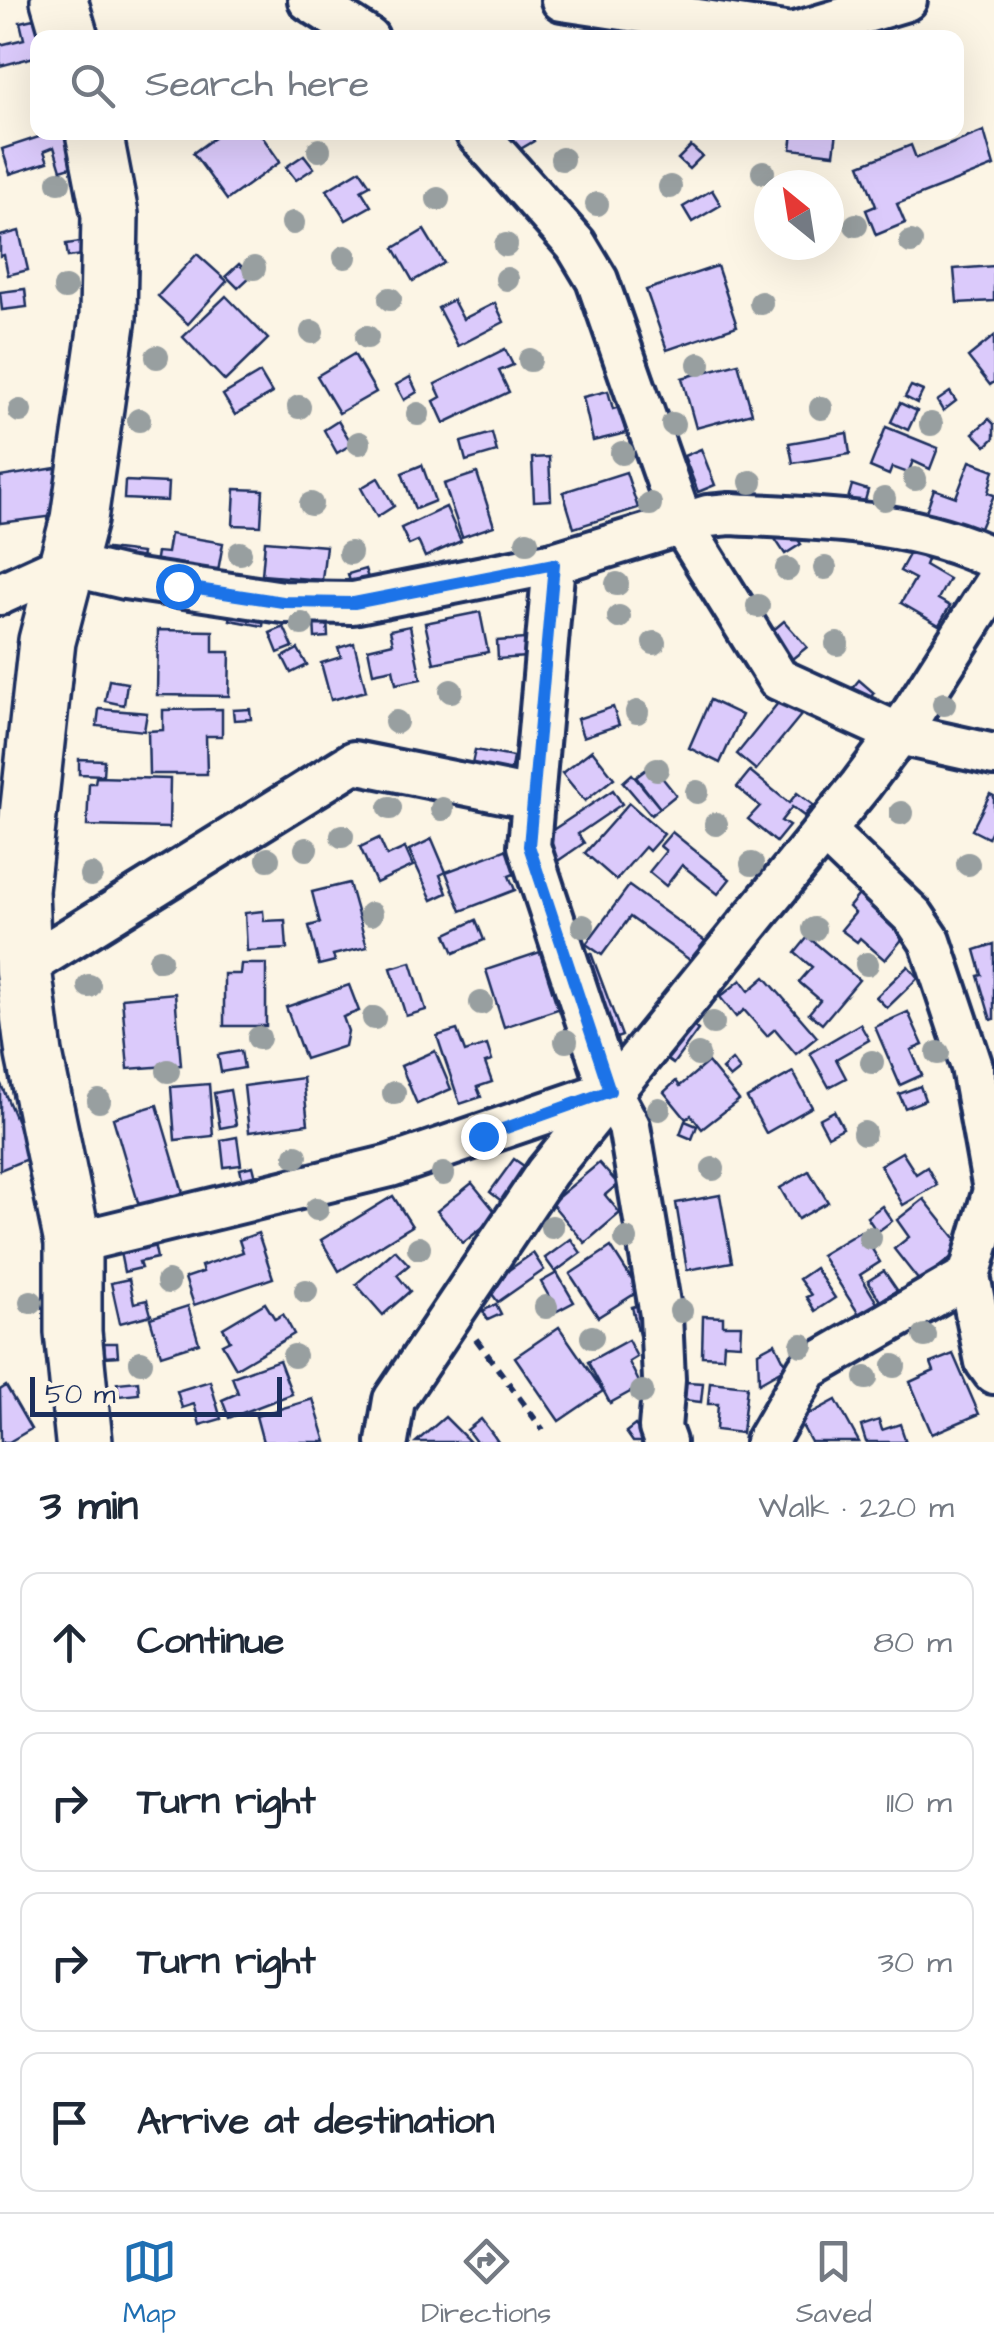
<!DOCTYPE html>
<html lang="en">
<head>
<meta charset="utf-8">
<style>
  body { margin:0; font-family:"Architects Daughter",sans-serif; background:#f2f2f3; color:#1f2937 }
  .compass { position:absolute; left:754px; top:170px; width:90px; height:90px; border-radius:50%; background:#fff; box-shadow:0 10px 40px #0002; rotate:330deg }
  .scale { position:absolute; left:30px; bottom:25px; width:252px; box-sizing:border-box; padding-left:10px; border:5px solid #1b2f5e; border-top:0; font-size:28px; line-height:35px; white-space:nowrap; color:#1b2f5e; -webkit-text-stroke:8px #fcf5e5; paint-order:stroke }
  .stop { position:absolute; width:30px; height:30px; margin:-22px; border:8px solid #1a73e8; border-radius:50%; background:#fff }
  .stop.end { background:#1a73e8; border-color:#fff; box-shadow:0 2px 10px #0008 }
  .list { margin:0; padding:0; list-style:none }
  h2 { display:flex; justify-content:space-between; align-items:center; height:130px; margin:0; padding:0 40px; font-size:42px }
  h2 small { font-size:32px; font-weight:400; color:#747a83 }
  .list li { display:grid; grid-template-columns:65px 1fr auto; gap:30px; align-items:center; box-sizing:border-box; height:140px; margin:0 20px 20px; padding:0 20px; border:2px solid #e0e1e3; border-radius:20px }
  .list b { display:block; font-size:38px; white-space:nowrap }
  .list em { font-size:32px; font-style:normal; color:#747a83 }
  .icon { flex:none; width:55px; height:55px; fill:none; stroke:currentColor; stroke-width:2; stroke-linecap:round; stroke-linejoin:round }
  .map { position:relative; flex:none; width:994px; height:1442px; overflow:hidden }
  .search { position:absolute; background:#fff; box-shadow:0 10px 40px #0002; left:30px; right:30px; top:30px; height:110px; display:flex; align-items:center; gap:25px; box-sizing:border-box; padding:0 35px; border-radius:20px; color:#747a83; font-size:38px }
  .sheet { height:770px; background:#fff }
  nav { display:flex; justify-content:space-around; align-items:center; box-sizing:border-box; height:140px; border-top:2px solid #e0e1e3; background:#fff; font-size:28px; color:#747a83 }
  nav a { display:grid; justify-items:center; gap:5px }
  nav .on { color:#1f6fb2 }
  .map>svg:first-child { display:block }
  .building { fill:#dbcafb; stroke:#1b2f5e; stroke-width:2.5 }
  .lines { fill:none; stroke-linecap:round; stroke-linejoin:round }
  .street-casing { stroke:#1b2f5e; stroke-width:48 }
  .secondary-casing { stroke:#1b2f5e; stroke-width:62 }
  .path { stroke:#1b2f5e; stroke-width:6; stroke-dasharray:10 8; stroke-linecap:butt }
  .street { stroke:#fcf5e5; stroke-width:40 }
  .secondary { stroke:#fcf5e5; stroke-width:55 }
  .tree { fill:#989fa0 }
  .route { stroke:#1a73e8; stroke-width:12 }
</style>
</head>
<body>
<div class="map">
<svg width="994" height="1442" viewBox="0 0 994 1442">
  <rect width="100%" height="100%" fill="#fcf5e5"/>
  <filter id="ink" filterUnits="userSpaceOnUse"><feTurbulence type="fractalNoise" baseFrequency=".01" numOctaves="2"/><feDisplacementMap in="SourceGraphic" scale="20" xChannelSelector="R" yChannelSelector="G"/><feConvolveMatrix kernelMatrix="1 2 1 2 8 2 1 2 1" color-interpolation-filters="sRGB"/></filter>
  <g filter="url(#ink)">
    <g class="building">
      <polygon points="38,18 51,38 38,38 38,56 0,66 0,45 24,39 20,22"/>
      <polygon points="984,131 994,166 897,204 905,223 876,235 866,210 876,206 860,165 911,145 916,158"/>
      <polygon points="54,132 71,132 81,164 61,170 54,147 44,151 48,162 10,174 2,149"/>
      <polygon points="222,132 259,132 280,162 227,200 193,153"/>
      <polygon points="514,132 529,132 534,141 517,151 508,136"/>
      <polygon points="793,132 837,132 834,154 791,149"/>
      <polygon points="691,146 702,156 689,169 678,159"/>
      <polygon points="304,155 314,168 296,180 286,167"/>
      <polygon points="360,170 370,185 361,190 371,206 346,220 327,190"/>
      <polygon points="712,190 721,205 692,222 683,207"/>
      <polygon points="424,230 444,263 413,281 394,248"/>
      <polygon points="19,231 28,270 8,275 4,255 0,256 0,236"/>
      <polygon points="88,241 90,254 68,257 66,244"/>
      <polygon points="197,254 227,281 188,324 158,296"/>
      <polygon points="239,264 251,276 238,288 226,276"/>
      <polygon points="717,266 737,326 667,350 646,290"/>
      <polygon points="994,266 994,301 957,303 954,269"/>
      <polygon points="25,289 27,307 2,310 0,292"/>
      <polygon points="226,296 268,339 225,381 183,337"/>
      <polygon points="453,300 463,319 495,303 504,322 458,346 438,308"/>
      <polygon points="994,336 994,382 990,385 968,357"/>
      <polygon points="505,349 513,365 499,371 509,392 444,423 434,401 441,397 435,384"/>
      <polygon points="354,354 376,392 339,413 317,376"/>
      <polygon points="738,363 752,413 696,428 682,378"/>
      <polygon points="260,373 272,393 235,415 223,395"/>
      <polygon points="410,377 417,392 404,400 396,385"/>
      <polygon points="911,386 923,391 917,403 905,397"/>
      <polygon points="608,391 613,409 620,407 626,433 593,441 583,397"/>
      <polygon points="950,392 956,401 943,411 937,401"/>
      <polygon points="900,403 917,411 908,430 891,422"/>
      <polygon points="989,419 994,424 994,438 986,446 973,433"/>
      <polygon points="338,421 352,444 337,453 324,430"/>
      <polygon points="886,427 938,448 930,469 913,461 908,473 892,467 889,475 870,467"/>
      <polygon points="492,433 497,452 466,461 461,442"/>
      <polygon points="847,433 850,454 793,463 789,443"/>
      <polygon points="701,449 715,485 698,492 684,456"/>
      <polygon points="549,457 551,500 534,501 532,458"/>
      <polygon points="970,461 994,470 988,493 994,495 972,547 920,528 934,489 956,497"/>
      <polygon points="422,465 435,501 415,509 402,473"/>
      <polygon points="56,468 63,515 0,523 0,477"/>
      <polygon points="626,472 638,508 574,528 563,492"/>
      <polygon points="477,473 494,526 462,537 444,484"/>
      <polygon points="378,478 394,506 377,517 361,488"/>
      <polygon points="125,481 168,483 167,501 124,499"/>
      <polygon points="852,485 868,490 862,511 846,506"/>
      <polygon points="235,489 263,490 261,526 233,525"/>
      <polygon points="446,507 461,541 425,557 418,541 409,545 401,528"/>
      <polygon points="791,529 801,544 785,554 775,539"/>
      <polygon points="170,534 223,543 216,582 154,571 157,552 167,553"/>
      <polygon points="265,541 326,546 322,580 262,575"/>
      <polygon points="107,549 142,553 139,574 103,570"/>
      <polygon points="911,551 927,560 925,565 949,579 938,599 950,606 939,625 901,603 915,579 900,571"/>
      <polygon points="365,569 370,584 352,590 348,574"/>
      <polygon points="233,601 266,606 263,626 230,620"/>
      <polygon points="480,612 488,652 434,663 425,623"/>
      <polygon points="327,618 328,637 315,638 314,619"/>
      <polygon points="784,621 807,647 792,659 770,633"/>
      <polygon points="410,626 421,679 396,684 393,669 373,673 368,649 393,643 390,630"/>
      <polygon points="284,627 293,647 278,653 270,633"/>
      <polygon points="158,630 213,631 213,652 230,652 229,696 157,695"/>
      <polygon points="525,639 526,657 498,659 497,641"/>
      <polygon points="354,643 366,691 331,700 321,663 341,657 338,648"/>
      <polygon points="298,649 307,665 291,673 283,657"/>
      <polygon points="109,680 127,683 124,705 105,701"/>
      <polygon points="859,680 874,693 860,710 845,697"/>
      <polygon points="782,698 802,714 756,770 737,754"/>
      <polygon points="710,700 742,715 720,763 689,748"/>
      <polygon points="613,707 619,725 583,737 577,719"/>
      <polygon points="99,709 147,713 144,731 97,726"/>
      <polygon points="222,709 222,736 206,736 207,774 149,774 148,731 163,730 163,710"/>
      <polygon points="250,709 251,719 234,720 233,710"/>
      <polygon points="475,750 513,757 509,781 471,768"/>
      <polygon points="592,750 614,778 585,801 562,773"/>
      <polygon points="79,759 104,760 103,775 79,774"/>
      <polygon points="652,765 676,795 660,808 636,777"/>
      <polygon points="750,771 789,803 797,793 813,805 804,816 792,807 781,821 789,826 776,842 748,819 760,806 737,787"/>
      <polygon points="632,774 660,808 651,815 623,782"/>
      <polygon points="96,777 170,779 169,828 87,826 89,783 95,783"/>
      <polygon points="613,790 622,804 578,834 584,843 549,867 533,843"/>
      <polygon points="990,794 994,796 994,826 988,838 972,830"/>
      <polygon points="629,803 664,834 649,851 645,847 616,880 585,853"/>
      <polygon points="672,832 730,879 718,894 682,865 666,886 649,872 666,851 660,846"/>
      <polygon points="379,838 387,856 405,848 413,866 376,883 360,847"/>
      <polygon points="432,839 446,872 440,875 447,893 432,900 409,850"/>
      <polygon points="510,848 519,872 509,876 515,890 461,911 446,872"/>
      <polygon points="349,883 367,947 333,955 335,961 319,965 309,926 320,923 312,892"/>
      <polygon points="629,886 708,943 694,963 630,917 602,955 586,944"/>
      <polygon points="862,891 909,931 885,960 860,938 857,942 841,930 855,913 849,907"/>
      <polygon points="263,911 264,921 285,920 287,949 247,951 245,913"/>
      <polygon points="476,920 484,940 454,953 446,934"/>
      <polygon points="808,937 859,980 822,1024 809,1013 820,1000 799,982 812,967 795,953"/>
      <polygon points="994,944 994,1019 991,1020 978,976 982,975 975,950"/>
      <polygon points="540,952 558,1009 504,1027 486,970"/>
      <polygon points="591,953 622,1036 606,1042 575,959"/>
      <polygon points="411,962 426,1010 406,1016 391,968"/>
      <polygon points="241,964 266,964 266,1026 224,1026 224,974 240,974"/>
      <polygon points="908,966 918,978 887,1008 876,997"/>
      <polygon points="765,977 817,1037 796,1054 775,1029 767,1036 744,1010 736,1017 720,997 741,980 749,991"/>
      <polygon points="349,985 359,1011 343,1017 348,1031 345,1046 305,1059 286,1007"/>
      <polygon points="175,993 181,1065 128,1069 122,998"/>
      <polygon points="908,1012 923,1045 911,1050 922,1075 900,1085 875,1027"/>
      <polygon points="683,1018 698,1030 673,1064 657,1053"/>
      <polygon points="860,1024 869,1040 836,1059 846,1078 829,1087 810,1053"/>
      <polygon points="457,1030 465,1052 487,1045 492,1061 485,1063 492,1082 477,1087 481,1097 460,1104 437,1036"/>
      <polygon points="241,1051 244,1068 221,1072 218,1055"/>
      <polygon points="435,1051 451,1089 417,1104 401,1066"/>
      <polygon points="732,1060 740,1070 730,1078 722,1069"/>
      <polygon points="708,1062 739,1100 702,1129 691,1115 686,1119 664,1092 676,1081 680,1086"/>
      <polygon points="793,1072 812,1107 766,1133 747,1098"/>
      <polygon points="303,1078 308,1124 249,1132 244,1086"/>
      <polygon points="0,1082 32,1157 0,1170"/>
      <polygon points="209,1084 213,1136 175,1140 171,1087"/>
      <polygon points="920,1086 925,1100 905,1108 899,1094"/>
      <polygon points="230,1090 236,1125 220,1128 214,1093"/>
      <polygon points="157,1105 184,1196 140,1209 113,1118"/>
      <polygon points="834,1111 843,1128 828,1136 819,1119"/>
      <polygon points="685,1121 697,1126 692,1139 680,1134"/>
      <polygon points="237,1137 241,1165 224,1167 221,1140"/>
      <polygon points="902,1152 916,1174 927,1167 937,1185 903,1205 880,1165"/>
      <polygon points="514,1159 534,1173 509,1207 490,1192"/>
      <polygon points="599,1163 618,1184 605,1195 620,1213 585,1243 551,1203"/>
      <polygon points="253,1166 257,1182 244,1186 240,1169"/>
      <polygon points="809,1171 828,1202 798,1219 780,1188"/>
      <polygon points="472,1183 498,1215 463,1243 437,1211"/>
      <polygon points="720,1195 732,1262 687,1270 676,1203"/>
      <polygon points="393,1196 412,1226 339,1271 321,1240"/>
      <polygon points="924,1199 963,1248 920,1282 894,1249 909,1237 897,1220"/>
      <polygon points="882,1206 892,1221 877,1232 867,1217"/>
      <polygon points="861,1231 880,1262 860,1275 882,1311 864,1322 821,1255"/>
      <polygon points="258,1233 273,1278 194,1305 185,1278 203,1272 201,1266 243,1252 239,1240"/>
      <polygon points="153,1239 157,1258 139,1262 141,1268 124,1272 119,1247"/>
      <polygon points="571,1239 581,1253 555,1272 545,1258"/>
      <polygon points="611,1247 639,1291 598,1317 570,1274"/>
      <polygon points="395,1250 409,1265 397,1275 410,1291 383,1315 356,1284"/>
      <polygon points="533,1253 544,1270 498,1302 486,1286"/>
      <polygon points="815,1268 835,1298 815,1311 806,1297 811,1295 799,1279"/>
      <polygon points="884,1271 897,1290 880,1301 868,1281"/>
      <polygon points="557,1273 574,1302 557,1311 541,1282"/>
      <polygon points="129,1279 134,1303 147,1300 151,1315 120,1323 111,1283"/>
      <polygon points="652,1302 659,1334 640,1339 632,1307"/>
      <polygon points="265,1303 275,1319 283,1314 294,1334 236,1368 222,1344 230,1340 223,1328"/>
      <polygon points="496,1304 501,1314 488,1320 483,1311"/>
      <polygon points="188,1306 199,1343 161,1355 150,1318"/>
      <polygon points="703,1316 723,1317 723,1325 741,1325 740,1344 724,1343 723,1357 702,1356"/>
      <polygon points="559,1327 603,1391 559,1421 515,1357"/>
      <polygon points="628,1340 637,1357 629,1362 641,1386 610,1403 588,1362"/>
      <polygon points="104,1343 117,1343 118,1356 105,1357"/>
      <polygon points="775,1343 787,1367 759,1383 758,1352"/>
      <polygon points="953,1354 979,1414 932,1434 910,1382 934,1371 931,1363"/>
      <polygon points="279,1360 292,1394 229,1418 222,1400 238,1393 232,1377"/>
      <polygon points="138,1381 139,1394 119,1396 117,1383"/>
      <polygon points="210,1381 221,1419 200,1425 194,1404 182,1408 177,1391"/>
      <polygon points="686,1382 703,1383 701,1402 683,1400"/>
      <polygon points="710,1382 747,1386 742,1433 716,1430 718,1404 708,1404"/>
      <polygon points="6,1386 31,1429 9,1442 1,1442 0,1390"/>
      <polygon points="313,1399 326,1442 263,1442 256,1416"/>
      <polygon points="836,1400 859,1442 811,1442 799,1420"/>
      <polygon points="445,1417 470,1442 416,1442"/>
      <polygon points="481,1419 494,1436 498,1442 476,1442 467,1430"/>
      <polygon points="879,1420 882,1430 900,1424 906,1442 866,1442 861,1426"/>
      <polygon points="635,1425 642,1434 653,1442 633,1442 626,1432"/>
    </g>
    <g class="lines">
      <g class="street-casing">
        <g id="street">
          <polyline points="309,0 368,38"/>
          <polyline points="562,0 792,34 906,0"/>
          <polyline points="476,132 576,245 597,280 683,526 778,679 899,734 994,755"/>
          <polyline points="554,563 529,846 610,1091 629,1126 661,1315 664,1380 660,1428 665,1442"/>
          <path d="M0,594L66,564L125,578L283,602L353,603L554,563L708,516L730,514C819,519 912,519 994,559"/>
          <polyline points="825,832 914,917 930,941 972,1067 994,1190 969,1276 986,1362 994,1373"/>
          <polyline points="23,968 354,762 532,798"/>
          <polyline points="73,1243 390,1166 610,1091"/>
          <polyline points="387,1442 394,1400 547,1172 861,785 899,734 994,585"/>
          <polyline points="766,1442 808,1369 969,1276"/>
        </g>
      </g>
      <g class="secondary-casing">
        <g id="secondary">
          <polyline points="59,0 70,38"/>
          <polyline points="84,1442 73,1332 73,1243 34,1054 23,968 20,890 47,641 79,519 108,317 110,215 94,132"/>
        </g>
      </g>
      <polyline class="path" points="476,1339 543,1430"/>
      <use href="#street" class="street"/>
      <use href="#secondary" class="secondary"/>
    </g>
    <g class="tree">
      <circle cx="319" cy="150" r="12"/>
      <circle cx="562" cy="159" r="12"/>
      <circle cx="763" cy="172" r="12"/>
      <circle cx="59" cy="182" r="12"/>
      <circle cx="670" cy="187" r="12"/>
      <circle cx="438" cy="199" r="12"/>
      <circle cx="597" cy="204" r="12"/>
      <circle cx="293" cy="223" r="12"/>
      <circle cx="856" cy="225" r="12"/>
      <circle cx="911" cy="242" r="12"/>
      <circle cx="506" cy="245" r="12"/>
      <circle cx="345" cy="257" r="12"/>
      <circle cx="254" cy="268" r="12"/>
      <circle cx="507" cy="279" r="12"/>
      <circle cx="65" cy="288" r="12"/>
      <circle cx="390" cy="299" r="12"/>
      <circle cx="761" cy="303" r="12"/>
      <circle cx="312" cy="332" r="12"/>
      <circle cx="367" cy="337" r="12"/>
      <circle cx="157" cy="357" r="12"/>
      <circle cx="530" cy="360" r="12"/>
      <circle cx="699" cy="364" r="12"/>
      <circle cx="299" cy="407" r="12"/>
      <circle cx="821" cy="408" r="12"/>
      <circle cx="20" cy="411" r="12"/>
      <circle cx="418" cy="414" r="12"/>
      <circle cx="139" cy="420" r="12"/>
      <circle cx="673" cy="424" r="12"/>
      <circle cx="931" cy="424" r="12"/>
      <circle cx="359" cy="443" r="12"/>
      <circle cx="622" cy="453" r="12"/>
      <circle cx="915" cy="479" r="12"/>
      <circle cx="751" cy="482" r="12"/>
      <circle cx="884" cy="499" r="12"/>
      <circle cx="311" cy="504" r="12"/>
      <circle cx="650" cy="504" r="12"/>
      <circle cx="527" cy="542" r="12"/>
      <circle cx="240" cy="553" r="12"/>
      <circle cx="350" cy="553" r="12"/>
      <circle cx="825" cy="568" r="12"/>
      <circle cx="787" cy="569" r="12"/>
      <circle cx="617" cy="584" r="12"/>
      <circle cx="758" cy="606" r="12"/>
      <circle cx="619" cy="617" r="12"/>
      <circle cx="302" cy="624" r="12"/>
      <circle cx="654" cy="643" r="12"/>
      <circle cx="837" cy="644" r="12"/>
      <circle cx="451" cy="691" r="12"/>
      <circle cx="944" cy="704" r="12"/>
      <circle cx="637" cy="712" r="12"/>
      <circle cx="396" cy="722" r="12"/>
      <circle cx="657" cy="769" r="12"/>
      <circle cx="697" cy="792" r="12"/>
      <circle cx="390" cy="808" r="12"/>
      <circle cx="442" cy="809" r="12"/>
      <circle cx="901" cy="813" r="12"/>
      <circle cx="716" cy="824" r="12"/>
      <circle cx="342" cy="836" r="12"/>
      <circle cx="306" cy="849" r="12"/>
      <circle cx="268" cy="859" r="12"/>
      <circle cx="752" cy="864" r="12"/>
      <circle cx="968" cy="864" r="12"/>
      <circle cx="91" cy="875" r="12"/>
      <circle cx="371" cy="914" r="12"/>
      <circle cx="583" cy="926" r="12"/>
      <circle cx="814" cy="929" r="12"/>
      <circle cx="160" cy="960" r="12"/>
      <circle cx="867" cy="964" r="12"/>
      <circle cx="89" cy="986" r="12"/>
      <circle cx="481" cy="1003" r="12"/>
      <circle cx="374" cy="1018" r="12"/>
      <circle cx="713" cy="1023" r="12"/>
      <circle cx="259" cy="1038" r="12"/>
      <circle cx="566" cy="1041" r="12"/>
      <circle cx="938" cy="1053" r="12"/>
      <circle cx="698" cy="1055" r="12"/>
      <circle cx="872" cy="1062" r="12"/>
      <circle cx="168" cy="1071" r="12"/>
      <circle cx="394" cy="1093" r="12"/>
      <circle cx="99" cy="1101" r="12"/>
      <circle cx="659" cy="1109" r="12"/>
      <circle cx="864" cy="1133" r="12"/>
      <circle cx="296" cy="1156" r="12"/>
      <circle cx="713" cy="1169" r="12"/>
      <circle cx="443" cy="1174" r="12"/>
      <circle cx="317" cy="1209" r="12"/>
      <circle cx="552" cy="1227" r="12"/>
      <circle cx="870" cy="1238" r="12"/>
      <circle cx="626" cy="1239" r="12"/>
      <circle cx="419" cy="1248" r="12"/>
      <circle cx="168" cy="1282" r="12"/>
      <circle cx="306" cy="1291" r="12"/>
      <circle cx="31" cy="1302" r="12"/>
      <circle cx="546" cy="1307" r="12"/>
      <circle cx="681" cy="1311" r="12"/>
      <circle cx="925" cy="1336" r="12"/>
      <circle cx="592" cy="1337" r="12"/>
      <circle cx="802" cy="1345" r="12"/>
      <circle cx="294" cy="1356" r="12"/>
      <circle cx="141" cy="1362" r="12"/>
      <circle cx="894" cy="1366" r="12"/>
      <circle cx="866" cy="1378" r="12"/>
      <circle cx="642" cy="1392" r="12"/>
    </g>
  </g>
  <g class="lines" filter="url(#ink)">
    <polyline class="route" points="178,586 283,602 354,603 554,564 529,846 610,1091 483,1136"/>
  </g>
</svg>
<svg class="compass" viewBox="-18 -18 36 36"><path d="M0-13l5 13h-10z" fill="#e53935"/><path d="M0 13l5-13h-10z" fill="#747a83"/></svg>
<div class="scale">50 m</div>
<div class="stop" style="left:178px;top:586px"></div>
<div class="stop end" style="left:483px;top:1136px"></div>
<div class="search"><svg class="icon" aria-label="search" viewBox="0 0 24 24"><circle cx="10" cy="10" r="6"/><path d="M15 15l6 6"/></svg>Search here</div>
</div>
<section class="sheet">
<h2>3 min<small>Walk · 220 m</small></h2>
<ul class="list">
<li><svg class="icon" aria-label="ahead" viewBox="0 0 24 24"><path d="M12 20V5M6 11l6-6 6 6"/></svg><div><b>Continue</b></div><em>80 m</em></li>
<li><svg class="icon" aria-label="right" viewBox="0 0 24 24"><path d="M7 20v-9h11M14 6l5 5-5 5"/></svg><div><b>Turn right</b></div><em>110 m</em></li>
<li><svg class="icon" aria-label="right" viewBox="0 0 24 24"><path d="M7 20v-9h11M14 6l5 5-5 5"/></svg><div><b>Turn right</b></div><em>30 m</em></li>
<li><svg class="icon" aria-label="arrive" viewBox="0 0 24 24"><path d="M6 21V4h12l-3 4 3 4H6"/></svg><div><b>Arrive at destination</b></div></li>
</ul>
</section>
<nav>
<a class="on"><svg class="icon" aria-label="map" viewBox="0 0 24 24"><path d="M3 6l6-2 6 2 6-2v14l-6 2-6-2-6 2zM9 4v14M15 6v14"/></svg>Map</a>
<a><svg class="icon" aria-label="directions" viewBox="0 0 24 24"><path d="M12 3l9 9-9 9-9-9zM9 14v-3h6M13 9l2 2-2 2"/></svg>Directions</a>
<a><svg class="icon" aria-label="saved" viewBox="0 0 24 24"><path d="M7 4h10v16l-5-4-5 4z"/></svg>Saved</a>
</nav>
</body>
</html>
